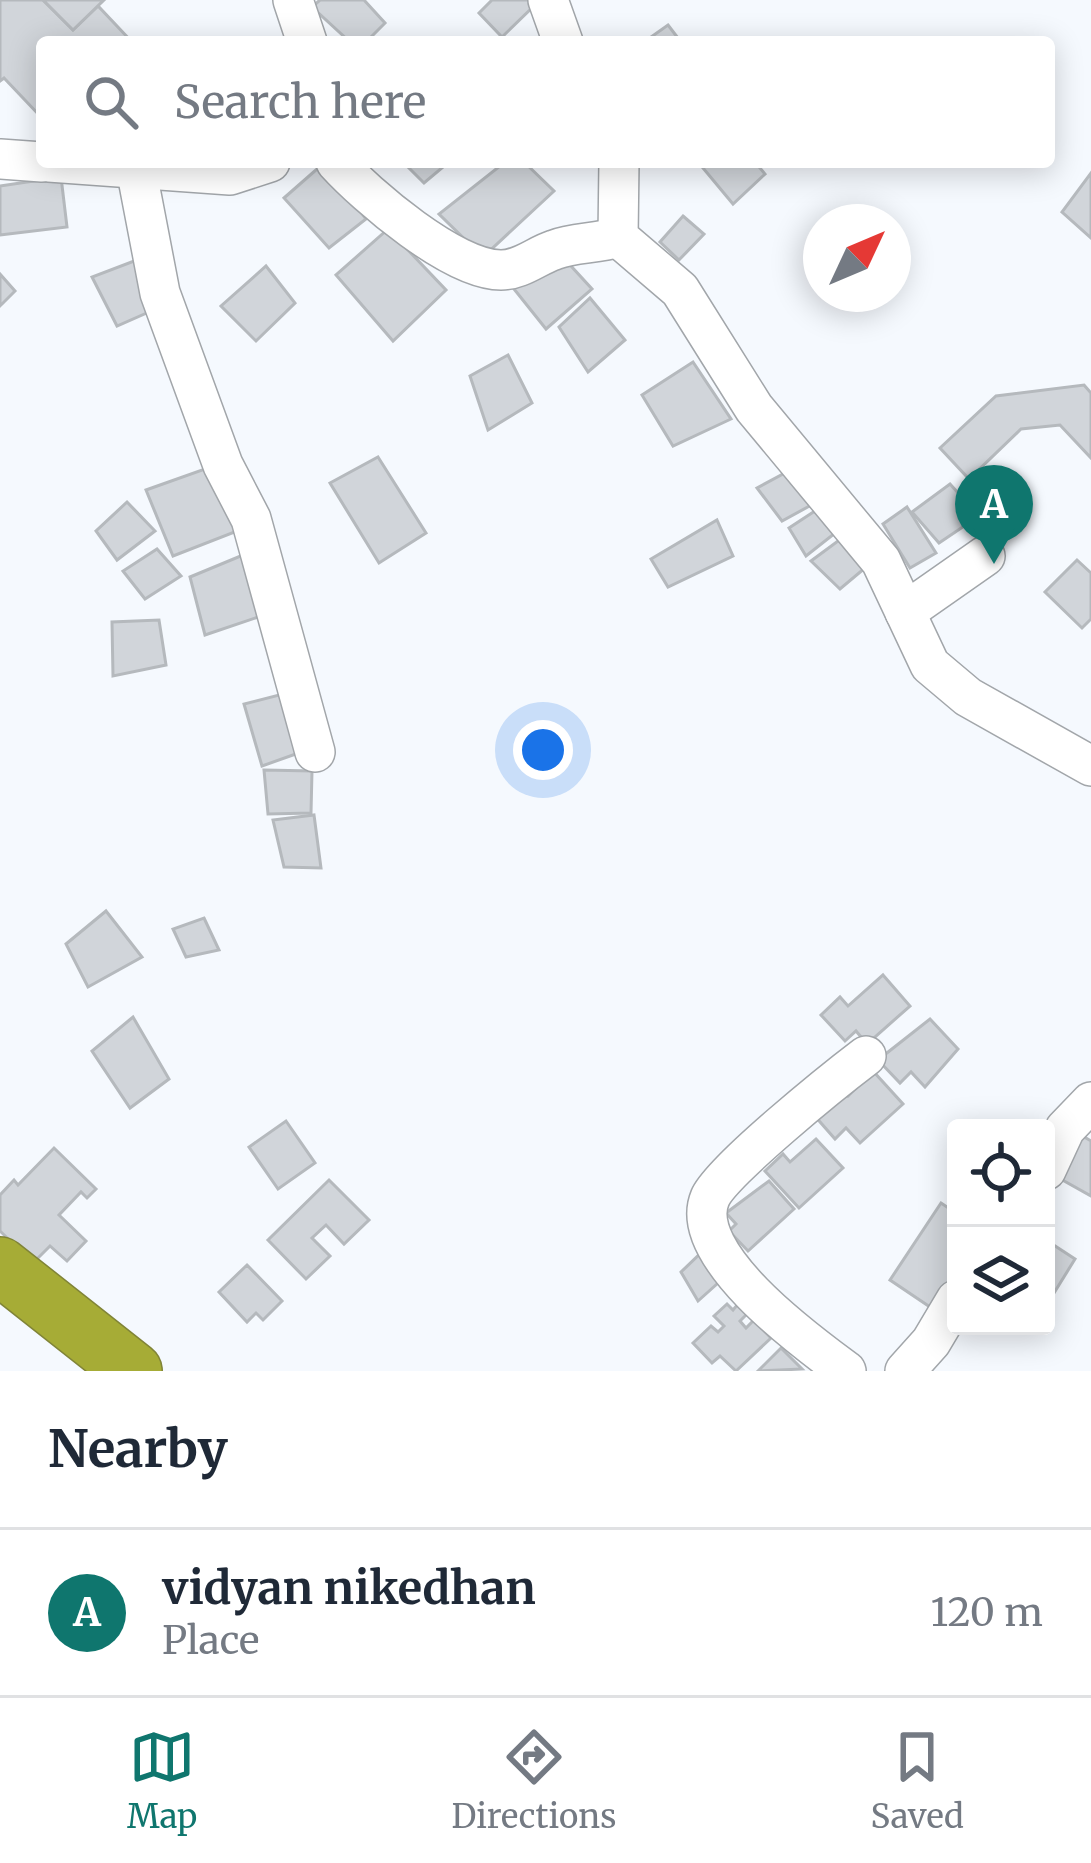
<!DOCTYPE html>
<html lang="en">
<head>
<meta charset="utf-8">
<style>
  body { margin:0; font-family:Merriweather,serif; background:#f6f6f7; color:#1f2937 }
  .controls { position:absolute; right:36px; bottom:36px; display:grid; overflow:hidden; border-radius:12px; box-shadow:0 6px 30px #0003 }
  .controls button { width:108px; height:108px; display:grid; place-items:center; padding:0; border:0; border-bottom:3px solid #e0e1e3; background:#fff; color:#1f2937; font:60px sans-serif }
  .compass { position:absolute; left:803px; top:204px; width:108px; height:108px; border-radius:50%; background:#fff; box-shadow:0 6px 30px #0003; rotate:46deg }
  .you { position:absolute; left:543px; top:750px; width:42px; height:42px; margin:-30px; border:9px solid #fff; border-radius:50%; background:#1a73e8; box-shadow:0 0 0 18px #1a73e833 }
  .badge { display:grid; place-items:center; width:78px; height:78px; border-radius:50%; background:#0f766e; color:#fff; font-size:39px; font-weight:700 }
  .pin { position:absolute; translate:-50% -99px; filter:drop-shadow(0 3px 6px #0008) }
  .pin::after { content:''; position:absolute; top:63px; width:42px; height:36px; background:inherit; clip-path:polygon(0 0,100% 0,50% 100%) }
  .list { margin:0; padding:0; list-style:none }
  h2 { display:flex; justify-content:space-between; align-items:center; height:156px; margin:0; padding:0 48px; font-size:51px }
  h2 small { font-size:39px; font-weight:400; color:#747a83 }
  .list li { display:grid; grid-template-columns:78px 1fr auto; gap:36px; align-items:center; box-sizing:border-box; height:168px; padding:0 48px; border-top:3px solid #e0e1e3 }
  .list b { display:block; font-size:45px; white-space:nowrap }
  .list p { margin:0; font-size:39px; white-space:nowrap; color:#747a83 }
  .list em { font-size:39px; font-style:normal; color:#747a83 }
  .icon { flex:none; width:66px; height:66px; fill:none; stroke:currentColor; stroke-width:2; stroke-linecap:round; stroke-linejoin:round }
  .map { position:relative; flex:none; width:1091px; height:1371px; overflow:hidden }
  .search { position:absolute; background:#fff; box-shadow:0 6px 30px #0003; left:36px; right:36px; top:36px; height:132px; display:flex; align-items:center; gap:30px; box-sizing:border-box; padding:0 42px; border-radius:12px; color:#747a83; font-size:45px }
  .sheet { height:324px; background:#fff }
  nav { display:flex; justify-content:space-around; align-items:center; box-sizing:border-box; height:168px; border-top:3px solid #e0e1e3; background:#fff; font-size:33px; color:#747a83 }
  nav a { display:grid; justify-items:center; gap:6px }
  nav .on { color:#0f766e }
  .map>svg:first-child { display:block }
  .building { fill:#d1d5da; stroke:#b5b9bd; stroke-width:3 }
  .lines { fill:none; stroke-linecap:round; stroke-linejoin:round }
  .minor-casing { stroke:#a2a6aa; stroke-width:42 }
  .highway-casing { stroke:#808438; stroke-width:60 }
  .minor { stroke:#fff; stroke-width:39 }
  .highway { stroke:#a6ac36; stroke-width:57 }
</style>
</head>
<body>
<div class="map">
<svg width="1091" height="1371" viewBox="0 0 1091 1371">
  <rect width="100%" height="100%" fill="#f5f9fe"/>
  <g class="building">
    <polygon points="0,0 43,0 73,30 98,6 132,42 42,42 42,118 4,78 0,81"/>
    <polygon points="43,0 104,0 73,30"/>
    <polygon points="320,0 364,0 385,23 366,42 350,42 312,7"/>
    <polygon points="492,0 536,0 538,2 502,37 479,13"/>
    <polygon points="668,25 681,42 644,42"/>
    <polygon points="325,162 366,219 329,248 284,198"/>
    <polygon points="403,162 449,162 424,183"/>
    <polygon points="505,162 524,162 554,191 483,257 439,214"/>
    <polygon points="698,162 755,162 765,174 733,204"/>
    <polygon points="1091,173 1091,238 1062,212"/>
    <polygon points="61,177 67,227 0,235 0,186"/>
    <polygon points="683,216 704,234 679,260 660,242"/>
    <polygon points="388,229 446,290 393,341 336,275"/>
    <polygon points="560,254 592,289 546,329 514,289"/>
    <polygon points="142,258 158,308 117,326 92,277"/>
    <polygon points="266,266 295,303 256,341 221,306"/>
    <polygon points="0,274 15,291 0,306"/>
    <polygon points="590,298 625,340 588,372 559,327"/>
    <polygon points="508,355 532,403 488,430 470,376"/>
    <polygon points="693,362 731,419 673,446 642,395"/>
    <polygon points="1084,385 1091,393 1091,458 1060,425 1021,429 969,479 940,448 996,396"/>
    <polygon points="378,457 426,533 379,563 330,483"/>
    <polygon points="216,465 245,528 173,556 146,490"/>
    <polygon points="796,467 815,503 782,521 757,488"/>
    <polygon points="950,484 979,516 939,543 912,512"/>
    <polygon points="127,502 155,531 117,560 96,531"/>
    <polygon points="821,507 839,530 806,556 789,528"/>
    <polygon points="907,507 936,553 910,568 883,524"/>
    <polygon points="717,520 733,556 668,587 651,559"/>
    <polygon points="842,538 865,568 840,589 811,561"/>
    <polygon points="157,549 181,576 145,599 123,571"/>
    <polygon points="243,555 267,614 205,635 190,577"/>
    <polygon points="1077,560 1091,573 1091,619 1082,628 1045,592"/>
    <polygon points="159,620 166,665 113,676 112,622"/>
    <polygon points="287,693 307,750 262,766 244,704"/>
    <polygon points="264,770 312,771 311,813 268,814"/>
    <polygon points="314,815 321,868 284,867 273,820"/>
    <polygon points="106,911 142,957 88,987 66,944"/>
    <polygon points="204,918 219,950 186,957 173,929"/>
    <polygon points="883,975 910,1006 867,1044 856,1031 845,1041 821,1015 840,997 848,1006"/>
    <polygon points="133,1017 169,1079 130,1108 92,1051"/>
    <polygon points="930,1019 958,1049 925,1087 911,1072 900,1083 878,1060"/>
    <polygon points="873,1071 903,1104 860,1143 846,1128 835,1139 814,1115 842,1089 848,1096"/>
    <polygon points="286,1121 315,1163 278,1189 249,1147"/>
    <polygon points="1081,1135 1091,1141 1091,1196 1057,1177"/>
    <polygon points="816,1139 843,1168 799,1208 765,1171 783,1154 790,1162"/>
    <polygon points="54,1148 96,1189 87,1198 81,1192 59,1215 86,1241 67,1261 50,1246 33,1263 0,1231 0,1195 14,1180 18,1185"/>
    <polygon points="329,1180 369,1220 344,1244 326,1225 312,1238 330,1256 306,1279 268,1240"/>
    <polygon points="769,1181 794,1209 748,1251 729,1231 736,1224 726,1213"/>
    <polygon points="941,1203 956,1213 956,1280 939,1313 890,1280"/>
    <polygon points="1046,1240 1075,1259 1046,1306"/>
    <polygon points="704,1250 727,1275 698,1301 681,1272"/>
    <polygon points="247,1265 282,1301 263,1320 256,1313 247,1322 219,1292"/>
    <polygon points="727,1304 733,1310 738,1304 747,1314 740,1321 746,1328 754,1320 771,1338 736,1371 720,1356 712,1363 693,1343 711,1326 718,1332 724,1326 714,1316"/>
    <polygon points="781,1348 802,1369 758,1371"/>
  </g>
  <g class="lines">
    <g class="minor-casing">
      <g id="minor">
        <polyline points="293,0 307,42"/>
        <polyline points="548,0 563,42"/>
        <polyline points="0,159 42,162"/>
        <polyline points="49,162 230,175 270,162"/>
        <path d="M336,162C367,196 453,270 501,270C521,270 536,256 554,250C574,242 597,244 618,237"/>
        <polyline points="619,162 618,237 680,290 754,408 881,561 930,665 968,697 1091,766"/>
        <polyline points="136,168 160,293 223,465 251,519 315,752"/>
        <polyline points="905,612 985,556"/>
        <polyline points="1046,1170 1065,1129 1091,1102"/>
        <path d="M846,1371C808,1343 686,1255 710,1198C721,1171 837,1078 866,1056"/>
        <polyline points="905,1371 931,1342 956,1300"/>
      </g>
    </g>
    <g class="highway-casing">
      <polyline id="highway" points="0,1266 133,1371"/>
    </g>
    <use href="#minor" class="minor"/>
    <use href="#highway" class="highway"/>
  </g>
</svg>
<div class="controls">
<button><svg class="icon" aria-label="locate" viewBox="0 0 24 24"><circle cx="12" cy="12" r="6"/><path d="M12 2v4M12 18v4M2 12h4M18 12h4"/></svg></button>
<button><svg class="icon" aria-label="layers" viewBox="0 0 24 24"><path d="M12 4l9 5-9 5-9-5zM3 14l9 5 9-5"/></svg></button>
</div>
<svg class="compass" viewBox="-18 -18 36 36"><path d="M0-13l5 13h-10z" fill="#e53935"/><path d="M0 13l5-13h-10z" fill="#747a83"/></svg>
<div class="you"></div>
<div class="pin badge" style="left:994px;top:564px">A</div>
<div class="search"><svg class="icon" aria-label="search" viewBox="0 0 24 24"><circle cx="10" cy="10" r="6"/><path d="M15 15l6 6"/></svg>Search here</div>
</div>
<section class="sheet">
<h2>Nearby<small></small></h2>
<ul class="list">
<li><span class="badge">A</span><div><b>vidyan nikedhan</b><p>Place</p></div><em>120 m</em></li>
</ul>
</section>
<nav>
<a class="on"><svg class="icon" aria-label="map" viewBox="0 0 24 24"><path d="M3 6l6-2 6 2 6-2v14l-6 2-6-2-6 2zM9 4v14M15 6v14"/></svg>Map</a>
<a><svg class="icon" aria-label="directions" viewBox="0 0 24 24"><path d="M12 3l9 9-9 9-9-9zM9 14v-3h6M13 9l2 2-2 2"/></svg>Directions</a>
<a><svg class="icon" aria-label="saved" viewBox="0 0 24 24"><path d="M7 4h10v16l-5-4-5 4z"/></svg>Saved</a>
</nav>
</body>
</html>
